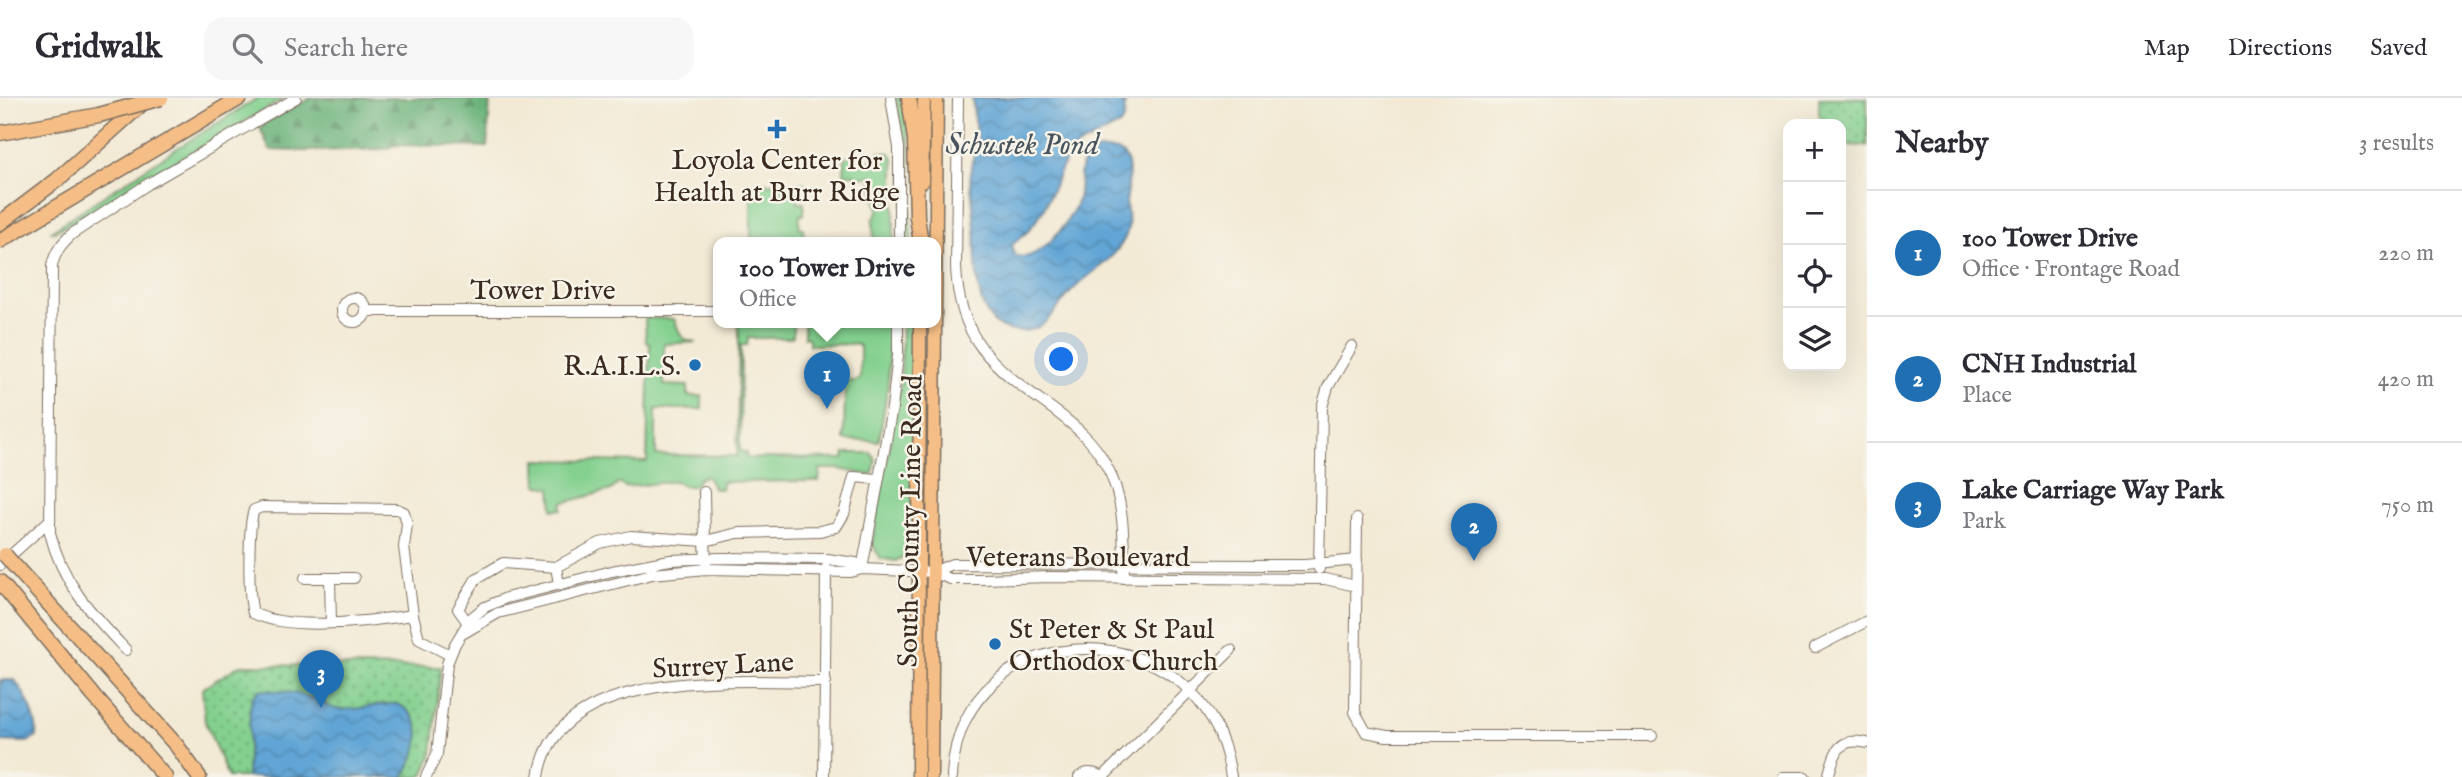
<!DOCTYPE html>
<html lang="en">
<head>
<meta charset="utf-8">
<style>
  body { margin:0; font-family:"IM FELL English",serif; background:#f7f7f7; color:#2b2b33 }
  .controls { position:absolute; right:21px; top:21px; display:grid; overflow:hidden; border-radius:14px; box-shadow:0 7px 28px #0002 }
  .controls button { width:63px; height:63px; display:grid; place-items:center; padding:0; border:0; border-bottom:2px solid #e1e1e2; background:#fff; color:#2b2b33; font:35px sans-serif }
  .you { position:absolute; left:1062px; top:262px; width:24px; height:24px; margin:-18px; border:5px solid #fff; border-radius:50%; background:#1a73e8; box-shadow:0 0 0 10px #1a73e833 }
  .badge { display:grid; place-items:center; width:46px; height:46px; border-radius:50%; background:#1f6fb2; color:#fff; font-size:23px; font-weight:700 }
  .pin { position:absolute; translate:-50% -58px; filter:drop-shadow(0 2px 4px #0008) }
  .pin::after { content:''; position:absolute; top:37px; width:24px; height:21px; background:inherit; clip-path:polygon(0 0,100% 0,50% 100%) }
  .popup { position:absolute; left:713px; top:139px; width:228px; height:91px; box-sizing:border-box; display:grid; place-content:center; border-radius:14px; background:#fff; filter:drop-shadow(0 2px 5px #0005); font-size:23px; white-space:nowrap; color:#7c7c81 }
  .popup b { font-size:26px; color:#2b2b33 }
  .popup::after { content:''; position:absolute; left:50%; top:100%; margin-left:-14px; border:14px solid transparent; border-top-color:#fff }
  .list { margin:0; padding:0; list-style:none }
  h2 { display:flex; justify-content:space-between; align-items:center; height:91px; margin:0; padding:0 28px; font-size:30px }
  h2 small { font-size:23px; font-weight:400; color:#7c7c81 }
  .list li { display:grid; grid-template-columns:46px 1fr auto; gap:21px; align-items:center; box-sizing:border-box; height:126px; padding:0 28px; border-top:2px solid #e1e1e2 }
  .list b { display:block; font-size:26px; white-space:nowrap }
  .list p { margin:0; font-size:23px; white-space:nowrap; color:#7c7c81 }
  .list em { font-size:23px; font-style:normal; color:#7c7c81 }
  .icon { flex:none; width:38px; height:38px; fill:none; stroke:currentColor; stroke-width:2; stroke-linecap:round; stroke-linejoin:round }
  .map { position:relative; flex:none; width:1867px; height:679px; overflow:hidden }
  header { display:flex; align-items:center; gap:42px; box-sizing:border-box; height:98px; padding:0 35px; background:#fff; border-bottom:2px solid #e1e1e2 }
  header strong { font-size:33px }
  nav { display:flex; gap:38px; margin-inline-start:auto; font-size:24px }
  .search { width:490px; height:63px; background:#f7f7f7; display:flex; align-items:center; gap:18px; box-sizing:border-box; padding:0 24px; border-radius:21px; color:#7c7c81; font-size:26px }
  main { display:flex }
  aside { flex:1; background:#fff }
  .map>svg:first-child { display:block }
  .green { fill:#83d08f; stroke:#5f7d56; stroke-width:2 }
  .forest { fill:url(#forest-firs); stroke:#526e4c; stroke-width:2 }
  .park { fill:url(#park-dots); stroke:#5f7d56; stroke-width:2 }
  .water { fill:url(#water-waves); stroke:#4e687a; stroke-width:2 }
  .lines { fill:none; stroke-linecap:round; stroke-linejoin:round }
  .minor-casing { stroke:#7b6d5e; stroke-width:12 }
  .major-casing { stroke:#7b6d5e; stroke-width:15 }
  .highway-casing { stroke:#7b6d5e; stroke-width:17 }
  .minor { stroke:#fff; stroke-width:10 }
  .major { stroke:#f5be86; stroke-width:12 }
  .highway { stroke:#f5be86; stroke-width:14 }
  .highway-bridge-casing { stroke:#7b6d5e; stroke-width:17; stroke-linecap:butt }
  .highway-bridge { stroke:#f5be86; stroke-width:14 }
  .poi-dot { fill:#1f6fb2; stroke:#f7f3e8; stroke-width:2.5 }
  .labels { text-anchor:middle; stroke-width:5; stroke-linejoin:round; paint-order:stroke }
  .poi-label { font-size:28px; fill:#3b2a1e; stroke:#f7f3e8 }
  .street-label { font-size:28px; fill:#3b2a1e; stroke:#f7f3e8 }
  .water-label { font-size:30px; font-style:italic; fill:#48555e; stroke:#f7f3e8 }
</style>
</head>
<body>
<header>
<strong>Gridwalk</strong>
<div class="search"><svg class="icon" aria-label="search" viewBox="0 0 24 24"><circle cx="10" cy="10" r="6"/><path d="M15 15l6 6"/></svg>Search here</div>
<nav><a>Map</a><a>Directions</a><a>Saved</a></nav>
</header>
<main>
<div class="map">
<svg width="1867" height="679" viewBox="0 0 1867 679">
  <defs>
    <pattern id="forest-firs" width="22" height="20" patternUnits="userSpaceOnUse" patternTransform="scale(1.75)"><rect width="22" height="20" fill="#6ab27a"/><path d="M5 1l3.5 6h-7zM16 11l3.5 6h-7z" fill="#589163"/></pattern>
    <pattern id="park-dots" width="8" height="8" patternUnits="userSpaceOnUse" patternTransform="scale(1.75)"><rect width="8" height="8" fill="#83d08f"/><path d="M2 2h.1M6 6h.1" fill="none" stroke="#6ca974" stroke-width="1.8" stroke-linecap="round"/></pattern>
    <pattern id="water-waves" width="16" height="10" patternUnits="userSpaceOnUse" patternTransform="scale(1.75)"><rect width="16" height="10" fill="#60a5d6"/><path d="M0 5q4-4 8 0t8 0" fill="none" stroke="#5087ad"/></pattern>
  </defs>
  <rect width="100%" height="100%" fill="#f7f3e8"/>
  <filter id="ink" filterUnits="userSpaceOnUse"><feTurbulence type="fractalNoise" baseFrequency=".0143" numOctaves="2"/><feDisplacementMap in="SourceGraphic" scale="14" xChannelSelector="R" yChannelSelector="G"/><feConvolveMatrix kernelMatrix="1 2 1 2 8 2 1 2 1" color-interpolation-filters="sRGB"/></filter>
  <filter id="wash" filterUnits="userSpaceOnUse"><feTurbulence type="fractalNoise" baseFrequency=".00686" numOctaves="4" result="noise"/><feDisplacementMap in="SourceGraphic" scale="28" xChannelSelector="R" yChannelSelector="G"/><feGaussianBlur stdDeviation="1.57" result="paint"/><feColorMatrix in="noise" values="0 0 0 0 0 0 0 0 0 0 0 0 0 0 0 0 0 1.4 0 .05"/><feComposite in="paint" operator="in"/></filter>
  <g filter="url(#wash)">
    <rect width="100%" height="100%" fill="#f3ead5"/>
    <g class="green">
      <polygon points="258,0 285,0 69,126 53,134 51,133 174,52"/>
      <polygon points="896,0 904,0 909,41 911,145 904,145 903,40"/>
      <path d="M879,54L890,55L894,62V145H874L873,123L879,111C873,99 874,91 871,78L857,80L853,76H844L845,60L851,56L861,55V66H871V60H879Z"/>
      <polygon points="783,85 787,87 804,85 803,92 798,93 798,105 804,105 804,117 800,117 799,129 803,130 804,145 751,145 751,86"/>
      <path d="M645,220L674,221C680,234 679,243 697,244L664,246V287L688,288V298H702V311H656V357L737,358L739,234L737,225H793V238L789,240H748L747,247H741L740,353L746,354V360L844,361L845,355H871L876,363L873,375L870,377L839,371H820L819,383L722,384L721,391H714L708,380L704,378L698,381L695,388H684L675,383L625,389L619,385L611,392L562,405V411L553,412L551,390L537,387L536,362L647,364L650,246L646,244Z"/>
      <polygon points="804,225 890,225 888,287 879,343 844,342 845,290 843,283 856,283 860,280 860,249 856,246 809,247 809,240 804,239"/>
      <polygon points="902,225 913,225 911,449 907,458 895,463 880,460 872,445 901,284"/>
    </g>
    <polygon class="forest" points="311,0 490,0 487,49 395,47 384,51 305,53 270,52 260,30 266,24"/>
    <g class="park">
      <polygon points="1819,0 1867,0 1867,48 1841,47 1841,26 1819,26"/>
      <polygon points="240,567 441,569 432,657 423,677 420,679 228,679 205,624 202,591"/>
    </g>
    <g class="water">
      <path d="M972,0H1125L1124,21L1121,26L1076,49L1064,65L1043,113L1029,132L1012,147L1014,157C1037,168 1070,124 1077,104C1084,86 1072,56 1100,52C1106,52 1116,51 1121,55C1135,64 1126,92 1126,105C1127,117 1131,126 1126,137C1115,164 1086,175 1068,197C1053,216 1043,236 1015,233C970,230 977,161 975,130C974,112 971,95 970,77L972,63L978,47Z"/>
      <path d="M0,582H15C27,599 37,618 37,639L27,644L0,643Z"/>
      <path d="M259,592C276,593 297,594 313,600C321,603 328,610 337,611C355,614 373,606 391,606C398,605 405,610 410,615C428,635 415,660 403,679H247L250,612L252,600Z"/>
    </g>
  </g>
  <g filter="url(#ink)">
    <g class="lines">
      <g class="minor-casing">
        <g id="minor">
          <polyline points="891,0 899,50 899,145"/>
          <path d="M958,0L956,169C959,249 1000,272 1058,315C1076,329 1094,344 1105,365C1125,399 1124,441 1124,480"/>
          <circle cx="354" cy="212" r="12"/>
          <polyline points="367,213 718,213"/>
          <polyline points="1357,421 1355,614 1366,634 1387,638 1652,638"/>
          <polyline points="706,464 705,443 738,435 820,433 836,429 844,416 854,379 878,381"/>
          <polyline points="0,467 49,423"/>
          <polyline points="862,471 892,310 898,257 898,225"/>
          <polyline points="1319,471 1322,309 1328,289 1352,248"/>
          <polyline points="933,474 952,466 1305,467 1357,462"/>
          <polyline points="305,480 354,480"/>
          <polyline points="330,480 331,525"/>
          <polyline points="559,486 556,469 600,445 631,438 705,443 704,394"/>
          <path d="M413,517L404,449L407,426L404,414L397,411L262,409L254,412C248,427 248,498 253,515C290,534 371,523 413,517L419,541L450,557"/>
          <polyline points="468,525 458,511 476,481 503,465 556,469"/>
          <polyline points="462,536 498,515 652,476 707,471 851,474 862,471 933,474 950,481 982,481 1051,479 1325,481 1356,488"/>
          <polyline points="1815,550 1867,523"/>
          <path d="M126,552C91,515 63,487 50,435L52,168C55,154 61,146 72,136L148,86L296,0"/>
          <polyline points="426,679 437,656 447,566 455,546 470,521 485,509 506,500 612,473 670,462 720,460 827,461 856,465 862,471"/>
          <path d="M539,679C554,566 744,584 826,584"/>
          <polyline points="824,679 826,470"/>
          <path d="M952,679C959,510 1208,507 1231,679"/>
          <path d="M1079,679C1087,673 1094,674 1102,679"/>
          <polyline points="1103,679 1231,552"/>
          <polyline points="1783,679 1805,679"/>
          <path d="M1828,679C1835,656 1837,638 1867,645"/>
        </g>
      </g>
      <g class="major-casing">
        <g id="major">
          <polyline points="922,84 924,0"/>
          <polyline points="918,679 920,225"/>
          <polyline points="931,679 937,0"/>
        </g>
      </g>
      <g class="highway-casing">
        <g id="highway">
          <polyline points="909,0 915,41 917,119 921,145"/>
          <polyline points="0,35 99,17"/>
          <polyline points="0,125 57,82 145,3"/>
          <polyline points="0,143 240,0"/>
          <polyline points="12,465 177,648 199,679"/>
          <polyline points="0,484 94,598 165,679"/>
        </g>
      </g>
      <use href="#minor" class="minor"/>
      <use href="#major" class="major"/>
      <use href="#highway" class="highway"/>
      <g class="highway-bridge-casing">
        <g id="highway-bridge">
          <polyline points="99,17 161,0"/>
          <polyline points="5,457 12,465"/>
        </g>
      </g>
      <use href="#highway-bridge" class="highway-bridge"/>
    </g>
  </g>
  <g class="poi-dot">
    <path d="M773.5 20.5h7v7h7v7h-7v7h-7v-7h-7v-7h7z"/>
    <circle cx="695" cy="267" r="7"/>
    <circle cx="995" cy="546" r="7"/>
  </g>
  <g class="labels">
    <g class="poi-label">
      <text x="777" y="71">Loyola Center for<tspan x="777" dy="32">Health at Burr Ridge</tspan></text>
      <text x="681" y="277" text-anchor="end">R.A.I.L.S.</text>
      <text x="1009" y="540" text-anchor="start">St Peter &amp; St Paul<tspan x="1009" dy="32">Orthodox Church</tspan></text>
    </g>
    <g class="street-label">
      <text x="543" y="201">Tower Drive</text>
      <text transform="translate(909 423) rotate(-89)" y="10">South County Line Road</text>
      <text x="1078" y="468">Veterans Boulevard</text>
      <text transform="translate(723 566) rotate(-3)" y="10">Surrey Lane</text>
    </g>
    <g class="water-label">
      <text x="1022" y="56">Schustek Pond</text>
    </g>
  </g>
</svg>
<div class="controls">
<button>+</button>
<button>−</button>
<button><svg class="icon" aria-label="locate" viewBox="0 0 24 24"><circle cx="12" cy="12" r="6"/><path d="M12 2v4M12 18v4M2 12h4M18 12h4"/></svg></button>
<button><svg class="icon" aria-label="layers" viewBox="0 0 24 24"><path d="M12 4l9 5-9 5-9-5zM3 14l9 5 9-5"/></svg></button>
</div>
<div class="you"></div>
<div class="pin badge" style="left:827px;top:311px">1</div>
<div class="popup"><b>100 Tower Drive</b>Office</div>
<div class="pin badge" style="left:1474px;top:463px">2</div>
<div class="pin badge" style="left:321px;top:610px">3</div>
</div>
<aside>
<h2>Nearby<small>3 results</small></h2>
<ul class="list">
<li><span class="badge">1</span><div><b>100 Tower Drive</b><p>Office · Frontage Road</p></div><em>220 m</em></li>
<li><span class="badge">2</span><div><b>CNH Industrial</b><p>Place</p></div><em>420 m</em></li>
<li><span class="badge">3</span><div><b>Lake Carriage Way Park</b><p>Park</p></div><em>750 m</em></li>
</ul>
</aside>
</main>
</body>
</html>
